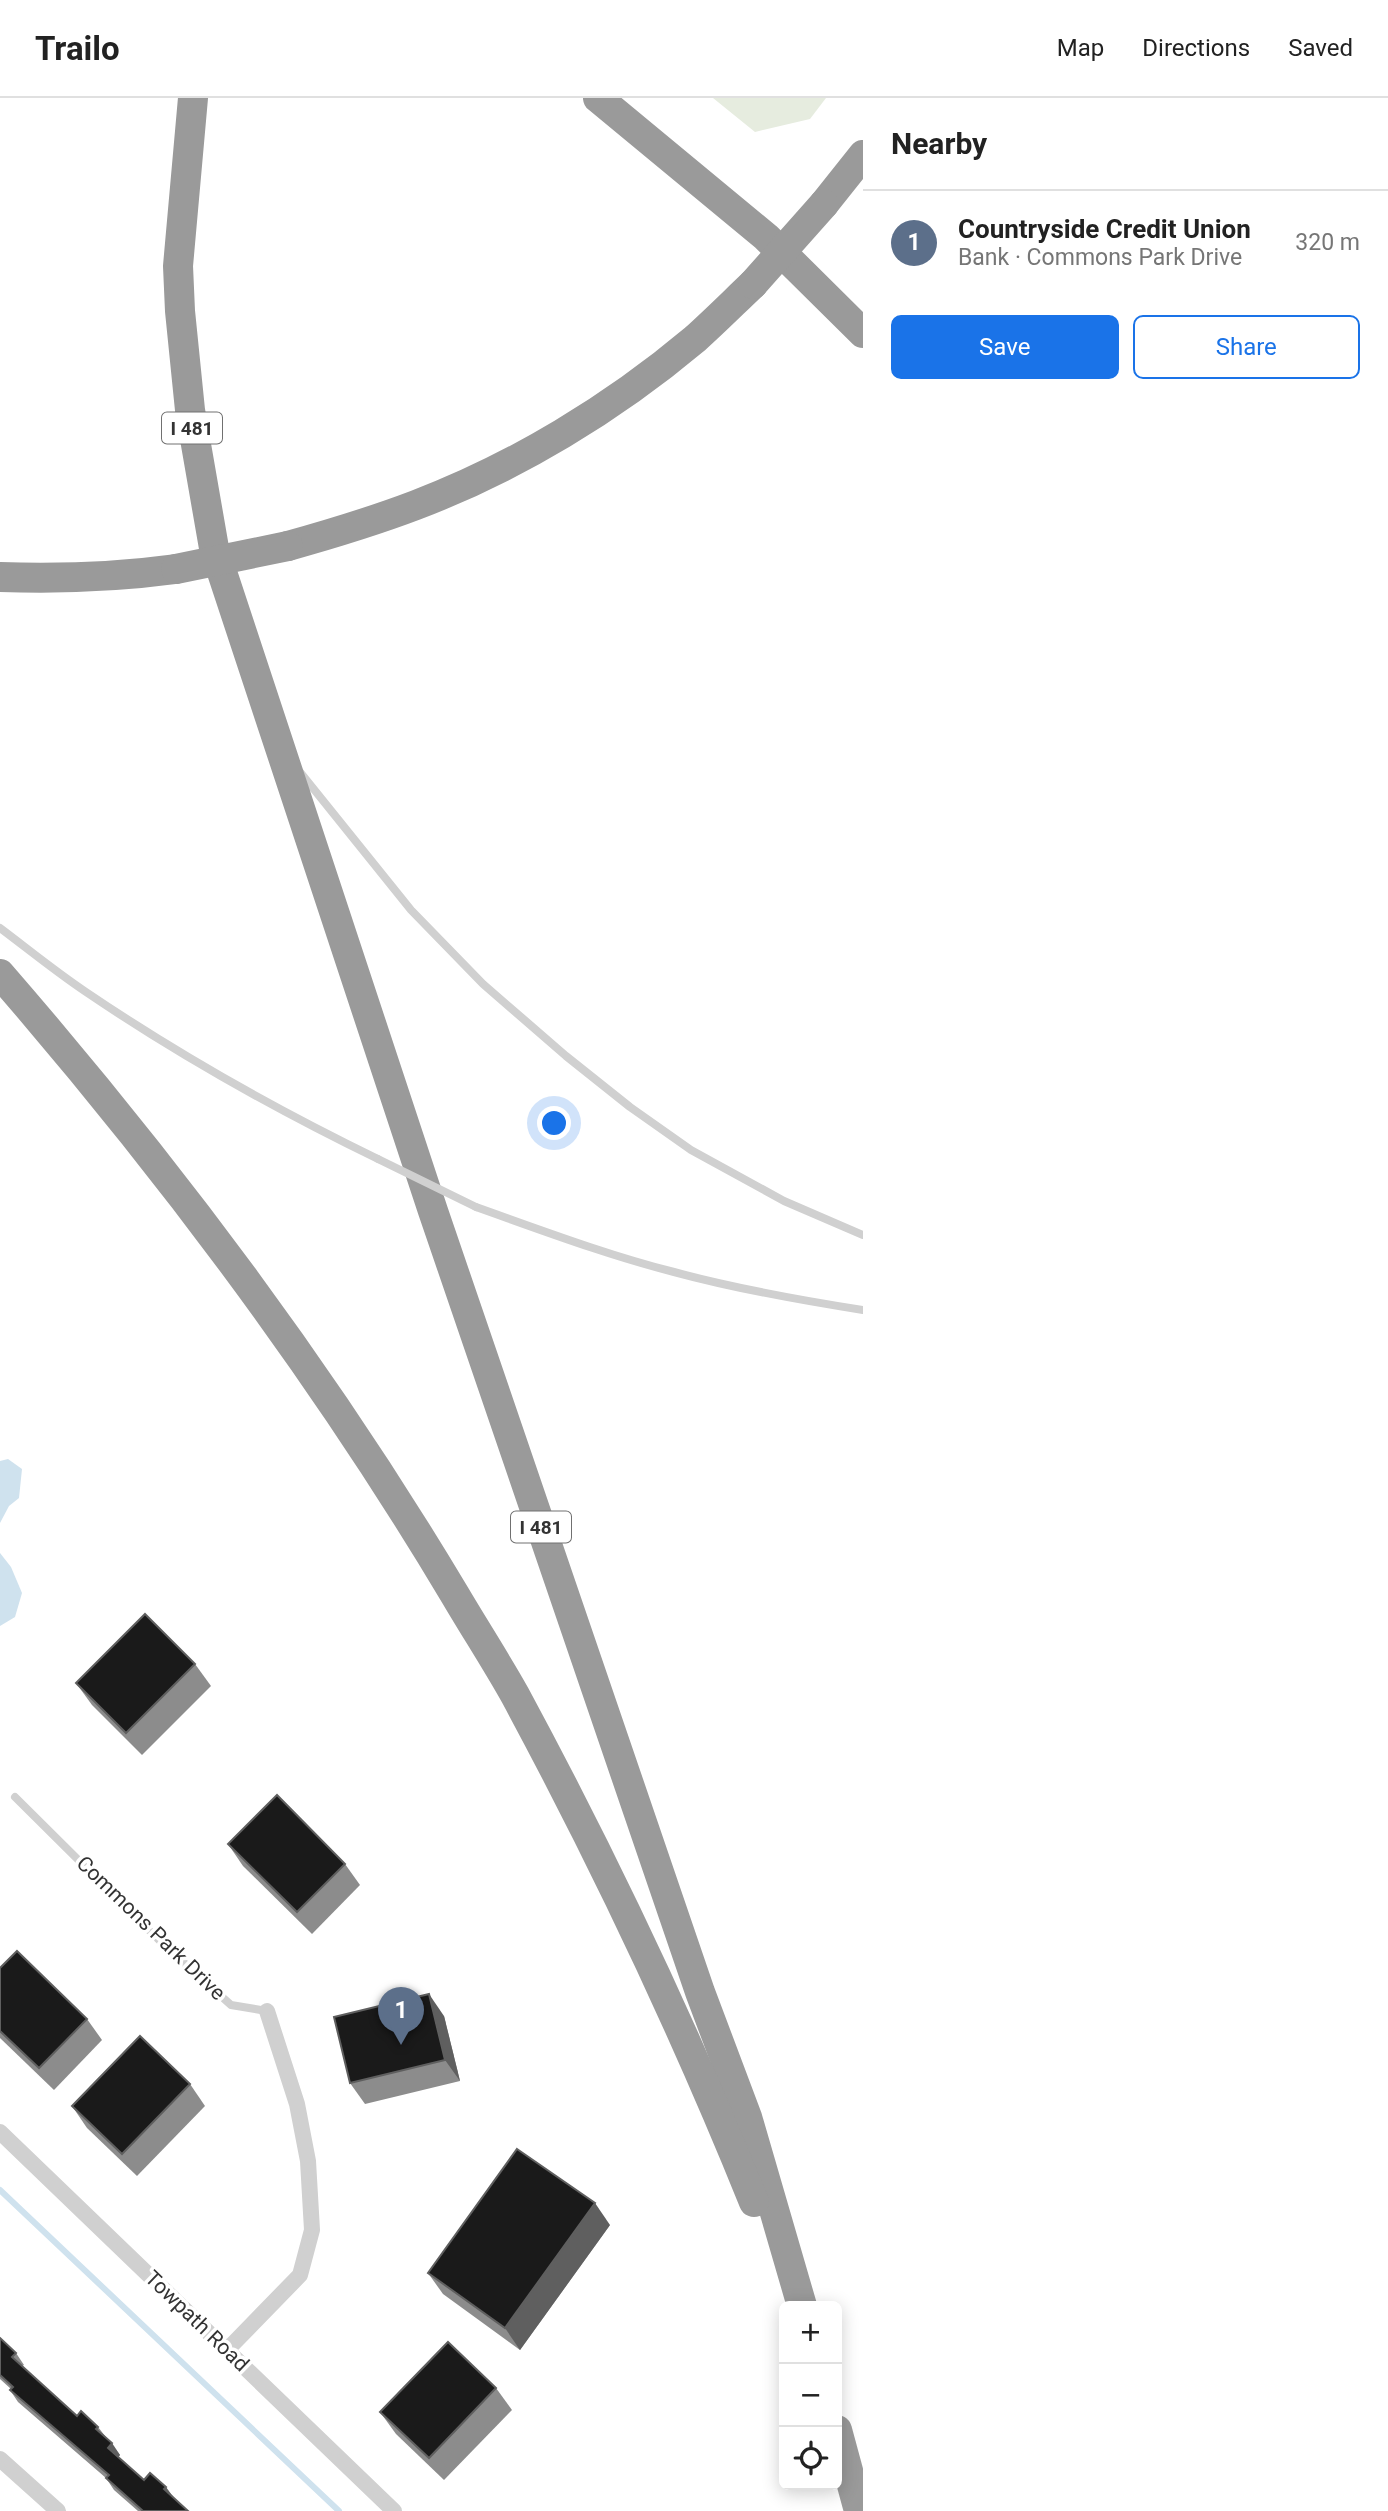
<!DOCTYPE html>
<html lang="en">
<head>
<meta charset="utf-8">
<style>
  body { margin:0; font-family:Roboto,sans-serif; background:#f2f2f2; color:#222 }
  .controls { position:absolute; right:21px; bottom:21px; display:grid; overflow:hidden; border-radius:10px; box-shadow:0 4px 18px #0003 }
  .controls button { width:63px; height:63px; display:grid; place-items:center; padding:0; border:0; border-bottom:2px solid #e0e0e0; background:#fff; color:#222; font:35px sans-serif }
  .you { position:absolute; left:555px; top:1026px; width:24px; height:24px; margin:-18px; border:5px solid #fff; border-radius:50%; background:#1a73e8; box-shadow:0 0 0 10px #1a73e833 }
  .badge { display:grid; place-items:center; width:46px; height:46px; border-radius:50%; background:#1a73e8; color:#fff; font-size:23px; font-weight:700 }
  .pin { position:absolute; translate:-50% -58px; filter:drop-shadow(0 2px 4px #0008) }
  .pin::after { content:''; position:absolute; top:37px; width:24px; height:21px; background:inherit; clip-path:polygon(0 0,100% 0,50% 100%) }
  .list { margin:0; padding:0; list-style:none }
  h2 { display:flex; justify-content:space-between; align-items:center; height:91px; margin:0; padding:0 28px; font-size:30px }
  h2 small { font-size:23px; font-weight:400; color:#767676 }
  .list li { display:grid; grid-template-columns:46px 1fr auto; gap:21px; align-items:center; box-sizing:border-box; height:105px; padding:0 28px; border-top:2px solid #e0e0e0 }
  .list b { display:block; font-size:26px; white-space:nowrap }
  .list p { margin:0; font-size:23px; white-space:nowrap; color:#767676 }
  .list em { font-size:23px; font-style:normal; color:#767676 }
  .actions { display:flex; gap:14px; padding:21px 28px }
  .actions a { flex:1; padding:16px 0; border:2px solid #1a73e8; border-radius:10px; text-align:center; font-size:24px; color:#1a73e8 }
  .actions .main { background:#1a73e8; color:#fff }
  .icon { flex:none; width:38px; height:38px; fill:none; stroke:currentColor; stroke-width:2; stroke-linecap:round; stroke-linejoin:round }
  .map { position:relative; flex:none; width:863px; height:2413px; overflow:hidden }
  header { display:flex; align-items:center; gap:42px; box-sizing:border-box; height:98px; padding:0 35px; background:#fff; border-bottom:2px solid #e0e0e0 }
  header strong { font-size:33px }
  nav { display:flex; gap:38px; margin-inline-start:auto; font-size:24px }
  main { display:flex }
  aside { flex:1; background:#fff }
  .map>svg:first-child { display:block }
  .green { fill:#e6ecdf }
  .water { fill:#cfe2ee }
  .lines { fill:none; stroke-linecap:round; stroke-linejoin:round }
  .stream { stroke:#cfe2ee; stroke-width:6 }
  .lane { stroke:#d0d0d0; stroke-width:8 }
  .street { stroke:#d0d0d0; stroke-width:16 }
  .highway { stroke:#9a9a9a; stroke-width:30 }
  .lane-bridge { stroke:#d0d0d0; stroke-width:8 }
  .highway-bridge { stroke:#9a9a9a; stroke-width:30 }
  .wall { fill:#8c8c8c }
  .shaded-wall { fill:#5f5f5f }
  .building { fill:#1a1a1a; stroke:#5f5f5f; stroke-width:2 }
  .labels { text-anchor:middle; stroke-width:7; stroke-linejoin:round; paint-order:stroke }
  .shield { fill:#fff; stroke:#707070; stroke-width:2 }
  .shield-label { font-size:19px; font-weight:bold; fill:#333 }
  .street-label { font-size:21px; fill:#333; stroke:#fff }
</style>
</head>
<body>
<header>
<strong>Trailo</strong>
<nav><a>Map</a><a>Directions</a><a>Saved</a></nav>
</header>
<main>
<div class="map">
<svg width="863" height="2413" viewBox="0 0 863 2413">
  <rect width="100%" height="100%" fill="#fff"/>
  <polygon class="green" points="713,0 826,0 810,21 755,34"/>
  <g class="water">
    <polygon points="8,1361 22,1371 19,1400 9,1408 0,1425 0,1363"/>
    <polygon points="0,1455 11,1469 22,1495 15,1519 0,1528"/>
  </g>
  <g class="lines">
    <polyline class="stream" points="0,2092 339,2413"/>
    <g class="lane">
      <polyline points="300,674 411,812 483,886 566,958 630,1009 691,1052 784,1103 863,1137"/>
      <path d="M0,830C28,851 56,874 86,894C179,957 277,1012 378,1061"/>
      <path d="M476,1109C541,1132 607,1157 674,1174C737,1191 799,1202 863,1212"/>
      <polyline points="15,1699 162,1845 231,1907 267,1913"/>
    </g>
    <g class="street">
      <polyline points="0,2034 394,2413"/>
      <polyline points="227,2252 300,2177 312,2132 308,2063 297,2006 267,1913"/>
      <polyline points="0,2361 58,2413"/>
    </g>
    <g class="highway">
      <polyline points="193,0 178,168 180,213 190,312 214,450 433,1113 700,1894 747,2019 802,2208"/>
      <polyline points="598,0 766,139 863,235"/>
      <polyline points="824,106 863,57"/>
      <path d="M288,448C331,436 374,423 416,407C516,369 613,310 695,241C715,223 734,204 753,186"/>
      <path d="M0,479C59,481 117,479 176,471"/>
      <path d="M0,876C170,1072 322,1274 455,1497C475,1531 496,1563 515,1597C604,1762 684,1931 754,2104"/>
      <polyline points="837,2332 859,2413"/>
    </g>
    <polyline class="lane-bridge" points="378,1061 476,1109"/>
    <g class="highway-bridge">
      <polyline points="753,186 824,106"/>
      <polyline points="176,471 288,448"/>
    </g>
  </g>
  <g class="wall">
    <polygon points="195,1566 211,1588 142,1657 92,1607 76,1585"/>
    <polygon points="228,1746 345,1766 360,1787 312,1836 243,1768"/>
    <polygon points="0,1870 87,1921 102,1942 54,1992 0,1940"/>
    <polygon points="444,1918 460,1983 365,2006 350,1985"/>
    <polygon points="190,1986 205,2008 137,2078 87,2030 72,2008"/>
    <polygon points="610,2127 520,2252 443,2196 428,2175"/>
    <polygon points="0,2240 16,2255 24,2267 22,2268 77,2318 98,2329 120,2357 118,2359 144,2382 174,2400 188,2413 138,2413 114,2392 106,2380 18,2304 10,2292 11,2291 0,2281"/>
    <polygon points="496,2290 512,2312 444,2382 396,2336 380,2314"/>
  </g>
  <g class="shaded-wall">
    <polygon points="429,1896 444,1918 460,1983 445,1962"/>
    <polygon points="595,2105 610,2127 520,2252 505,2230"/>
    <polygon points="112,2345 120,2357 116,2362 108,2350"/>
    <polygon points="166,2389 174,2400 164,2391"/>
  </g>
  <g class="building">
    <polygon points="145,1516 195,1566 126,1635 76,1585"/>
    <polygon points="277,1697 345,1766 297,1814 228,1746"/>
    <polygon points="17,1853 87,1921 39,1970 0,1933 0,1870"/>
    <polygon points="429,1896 445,1962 350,1985 334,1919"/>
    <polygon points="140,1938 190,1986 122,2056 72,2008"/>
    <polygon points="517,2051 595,2105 505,2230 428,2175"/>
    <polygon points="0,2240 16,2255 12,2259 77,2318 81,2313 98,2329 96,2331 112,2345 108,2350 144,2382 150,2375 166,2389 164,2391 188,2413 143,2413 106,2380 109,2377 10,2292 13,2289 0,2277"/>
    <polygon points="448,2244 496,2290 429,2360 380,2314"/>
  </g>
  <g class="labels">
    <g class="shield">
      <rect x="162" y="314.5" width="60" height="31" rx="5"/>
      <rect x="511" y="1413.5" width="60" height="31" rx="5"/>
    </g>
    <g class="shield-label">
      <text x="192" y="337">I 481</text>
      <text x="541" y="1436">I 481</text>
    </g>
    <g class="street-label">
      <text transform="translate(151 1830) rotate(44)" y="7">Commons Park Drive</text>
      <text transform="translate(197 2223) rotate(44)" y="7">Towpath Road</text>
    </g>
  </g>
</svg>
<div class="controls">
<button>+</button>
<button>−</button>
<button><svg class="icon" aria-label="locate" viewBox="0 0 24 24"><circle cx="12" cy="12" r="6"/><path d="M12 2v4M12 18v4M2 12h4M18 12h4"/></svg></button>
</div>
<div class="you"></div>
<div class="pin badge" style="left:401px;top:1947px;background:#5c6f8a">1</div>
</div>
<aside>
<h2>Nearby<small></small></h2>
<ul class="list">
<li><span class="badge" style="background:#5c6f8a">1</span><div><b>Countryside Credit Union</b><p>Bank · Commons Park Drive</p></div><em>320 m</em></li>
</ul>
<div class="actions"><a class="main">Save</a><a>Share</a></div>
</aside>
</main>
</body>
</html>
